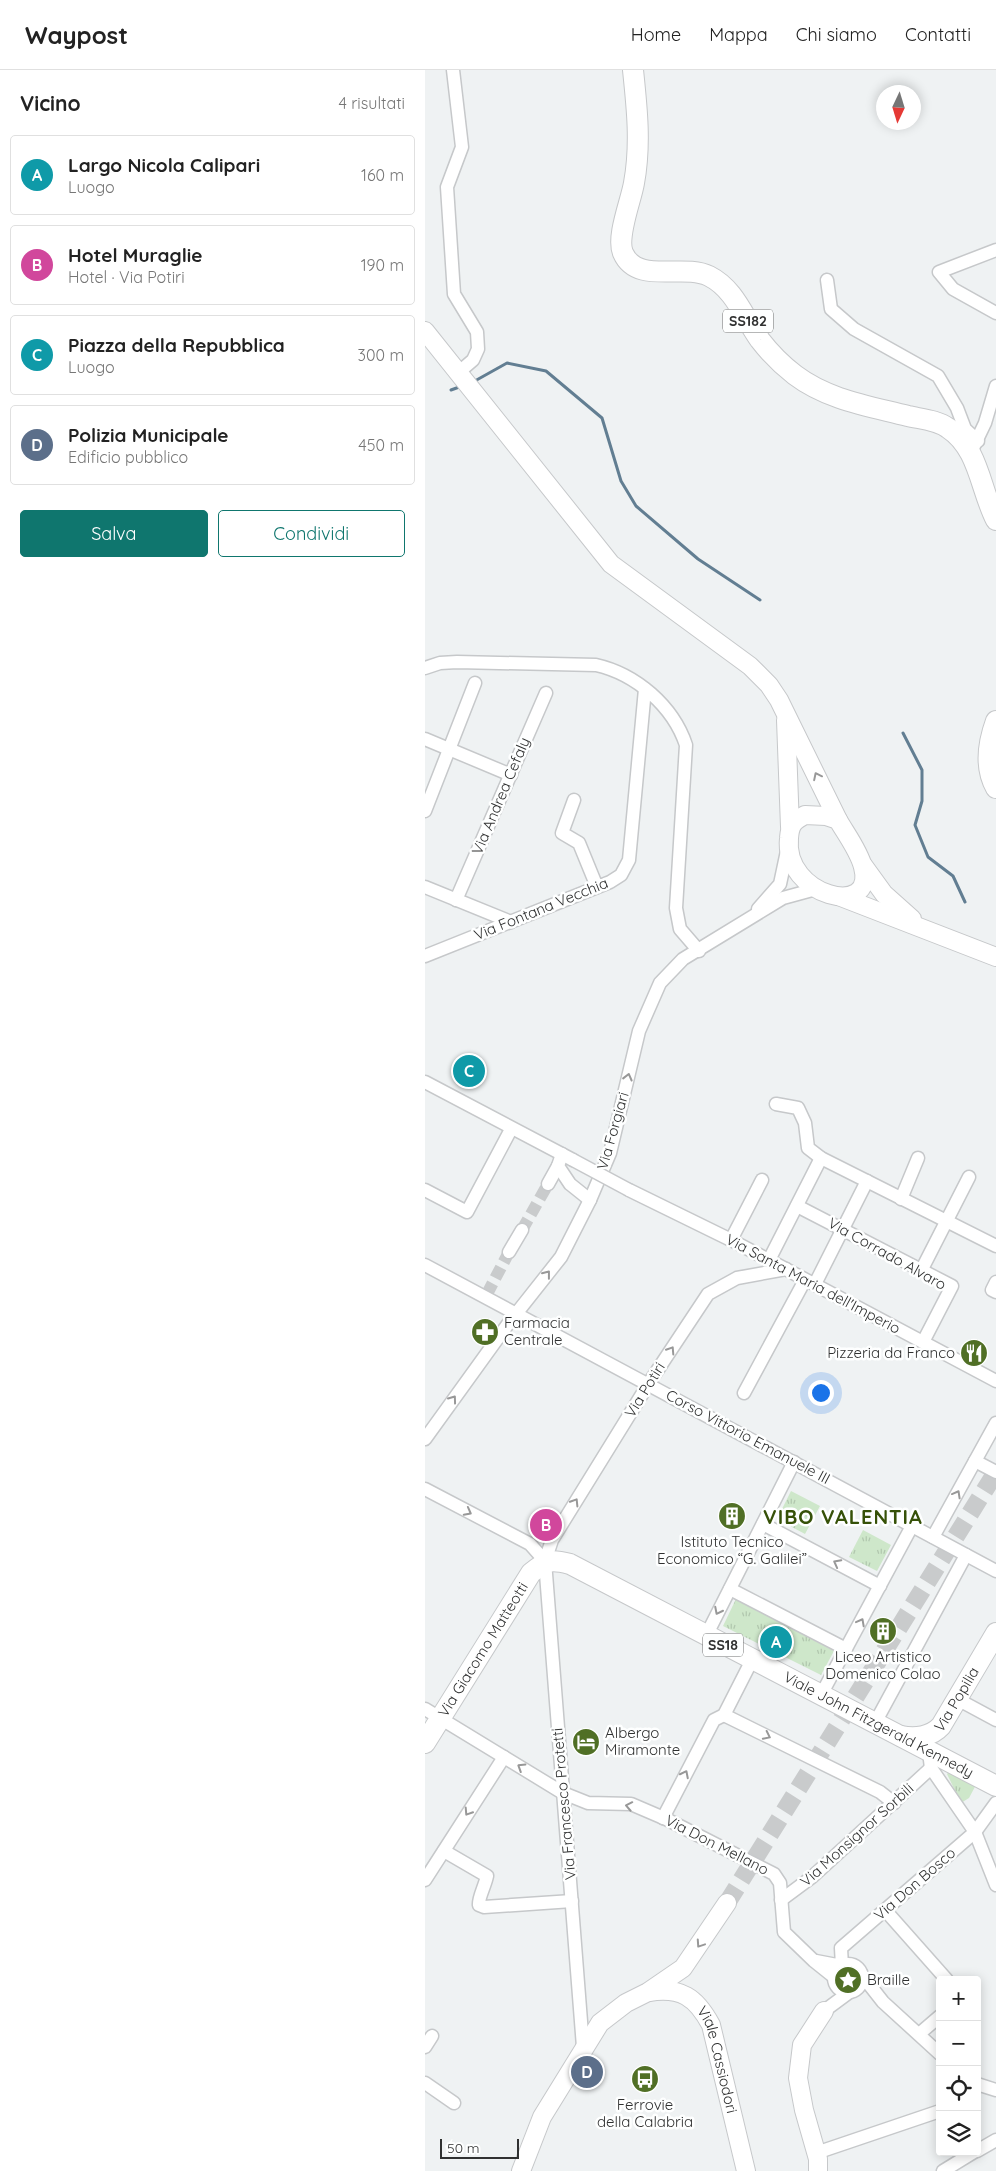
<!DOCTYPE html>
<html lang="it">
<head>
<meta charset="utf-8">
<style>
  body { margin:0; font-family:Quicksand,sans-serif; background:#f6f6f6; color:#222 }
  .controls { position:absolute; right:15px; bottom:15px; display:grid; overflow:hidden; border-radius:5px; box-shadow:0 2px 12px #0003 }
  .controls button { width:45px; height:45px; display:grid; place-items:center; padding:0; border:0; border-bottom:1px solid #e0e0e0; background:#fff; color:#222; font:25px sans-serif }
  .compass { position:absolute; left:451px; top:15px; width:45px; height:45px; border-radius:50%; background:#fff; box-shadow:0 2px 12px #0003; rotate:184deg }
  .scale { position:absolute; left:15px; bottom:12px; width:79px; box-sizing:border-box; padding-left:5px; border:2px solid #303131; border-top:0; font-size:14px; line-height:18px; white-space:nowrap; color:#303131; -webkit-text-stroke:4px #feffff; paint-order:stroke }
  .you { position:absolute; left:395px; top:1322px; width:18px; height:18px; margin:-12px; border:4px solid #fff; border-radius:50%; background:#1a73e8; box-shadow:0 0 0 8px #1a73e833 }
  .badge { display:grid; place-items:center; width:32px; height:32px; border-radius:50%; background:#0f766e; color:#fff; font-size:16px; font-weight:700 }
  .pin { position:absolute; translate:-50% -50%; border:2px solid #fff; box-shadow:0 1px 5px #0006 }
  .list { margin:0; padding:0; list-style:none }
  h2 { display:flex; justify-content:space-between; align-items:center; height:65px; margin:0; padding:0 20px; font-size:21px }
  h2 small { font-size:16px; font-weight:400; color:#767676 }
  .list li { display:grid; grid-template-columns:32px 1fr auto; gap:15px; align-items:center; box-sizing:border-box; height:80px; margin:0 10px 10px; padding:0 10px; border:1px solid #e0e0e0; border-radius:5px }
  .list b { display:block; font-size:19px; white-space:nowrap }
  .list p { margin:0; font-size:16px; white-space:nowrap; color:#767676 }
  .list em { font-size:16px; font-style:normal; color:#767676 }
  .actions { display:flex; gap:10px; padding:15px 20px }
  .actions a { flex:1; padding:11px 0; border:1px solid #0f766e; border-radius:5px; text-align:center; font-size:18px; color:#0f766e }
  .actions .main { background:#0f766e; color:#fff }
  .icon { flex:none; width:28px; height:28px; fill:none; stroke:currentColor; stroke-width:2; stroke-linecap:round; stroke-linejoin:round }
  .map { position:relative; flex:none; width:571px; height:2101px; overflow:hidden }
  header { display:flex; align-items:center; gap:30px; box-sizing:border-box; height:70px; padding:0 25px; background:#fff; border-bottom:1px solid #e0e0e0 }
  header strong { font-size:24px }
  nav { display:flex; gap:28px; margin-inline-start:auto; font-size:18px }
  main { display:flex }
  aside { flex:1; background:#fff }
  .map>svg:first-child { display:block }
  .grass { fill:url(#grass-tufts) }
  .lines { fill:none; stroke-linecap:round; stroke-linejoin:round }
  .stream { stroke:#627e92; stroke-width:3 }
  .street-tunnel { stroke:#c9cbcc; stroke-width:12; stroke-dasharray:12 6; stroke-linecap:butt }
  .secondary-tunnel { stroke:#c9cbcc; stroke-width:18; stroke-dasharray:18 9; stroke-linecap:butt }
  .street-casing { stroke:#c6c8ca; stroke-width:15 }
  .secondary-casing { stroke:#c6c8ca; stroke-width:20 }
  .primary-casing { stroke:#c6c8ca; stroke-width:22 }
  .street { stroke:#fff; stroke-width:12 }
  .secondary { stroke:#fff; stroke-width:18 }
  .primary { stroke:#fff; stroke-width:20 }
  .street-bridge-casing { stroke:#c6c8ca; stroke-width:15; stroke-linecap:butt }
  .street-bridge { stroke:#fff; stroke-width:12 }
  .oneway { stroke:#989898 }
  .labels { text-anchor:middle; stroke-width:5; stroke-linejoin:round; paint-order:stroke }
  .shield { fill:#feffff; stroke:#6e6f6f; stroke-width:1 }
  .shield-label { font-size:14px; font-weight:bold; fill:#303131 }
  .street-label { font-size:15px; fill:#303131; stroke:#feffff }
  .poi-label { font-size:15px; fill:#303131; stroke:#feffff; text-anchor:start }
  .district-label { font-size:20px; font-weight:bold; letter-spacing:1px; fill:#365108; stroke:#feffff }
</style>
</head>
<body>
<header>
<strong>Waypost</strong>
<nav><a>Home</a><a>Mappa</a><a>Chi siamo</a><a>Contatti</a></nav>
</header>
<main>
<aside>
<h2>Vicino<small>4 risultati</small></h2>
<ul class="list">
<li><span class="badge" style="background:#0f9aa8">A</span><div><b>Largo Nicola Calipari</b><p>Luogo</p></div><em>160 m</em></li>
<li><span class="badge" style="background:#d1479c">B</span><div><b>Hotel Muraglie</b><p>Hotel · Via Potiri</p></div><em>190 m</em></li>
<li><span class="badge" style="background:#0f9aa8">C</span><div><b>Piazza della Repubblica</b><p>Luogo</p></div><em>300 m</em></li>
<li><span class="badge" style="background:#5c6f8a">D</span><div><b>Polizia Municipale</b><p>Edificio pubblico</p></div><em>450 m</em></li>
</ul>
<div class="actions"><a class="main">Salva</a><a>Condividi</a></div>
</aside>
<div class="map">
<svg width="571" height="2101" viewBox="0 0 571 2101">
  <defs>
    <pattern id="grass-tufts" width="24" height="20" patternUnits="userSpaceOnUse" patternTransform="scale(1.25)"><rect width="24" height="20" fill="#cee7ca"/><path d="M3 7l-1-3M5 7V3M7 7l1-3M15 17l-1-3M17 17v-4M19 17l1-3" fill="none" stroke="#b1c7ae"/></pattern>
  </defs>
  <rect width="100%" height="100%" fill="#eff2f3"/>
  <g class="grass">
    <polygon points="366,1421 395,1436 380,1464 352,1449"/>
    <polygon points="438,1460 466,1475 452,1501 424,1487"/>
    <polygon points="311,1529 409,1581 396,1605 298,1556"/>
    <polygon points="524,1702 552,1713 544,1728 536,1733 522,1704"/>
  </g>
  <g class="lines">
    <g class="stream">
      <polyline points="48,312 82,293 121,301 177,348 196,411 211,436 273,489 335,530"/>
      <polyline points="26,320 37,316"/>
      <polyline points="478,663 497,700 497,731 490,755 503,787 528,806 540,832"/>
    </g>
    <g class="street-tunnel">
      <polyline points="97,1160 123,1114"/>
      <polyline points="62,1224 84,1182"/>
    </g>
    <polyline class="secondary-tunnel" points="302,1833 571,1402"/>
    <g class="street-casing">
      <g id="street">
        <polyline points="28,0 37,77 22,117 29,224 52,262 53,279 48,290 34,302"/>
        <polyline points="571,180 514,202 528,219 571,243"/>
        <polyline points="402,210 406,239 429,259 513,306 532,338 540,359 553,371"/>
        <polyline points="548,378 560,353 571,316"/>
        <path d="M0,598L15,593L32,592L171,595C211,604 248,636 261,675L251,838L255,859L274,881"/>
        <polyline points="0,669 86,705"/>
        <polyline points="149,730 137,763 154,773 172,817"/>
        <polyline points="0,741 50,613"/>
        <polyline points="0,817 86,852"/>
        <polyline points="31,830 121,623"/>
        <polyline points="333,839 355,814 362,781"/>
        <polyline points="0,886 185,812 196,805 204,790 220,619"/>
        <polyline points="0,1012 148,1090"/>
        <polyline points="351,1034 373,1038 380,1053 383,1078 396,1088 571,1176"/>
        <polyline points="137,1084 133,1096 145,1114 165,1130"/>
        <polyline points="123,1114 133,1096"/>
        <polyline points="0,1120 42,1142 84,1063"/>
        <polyline points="204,1120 306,1170 571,1311"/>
        <polyline points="476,1129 493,1088"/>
        <polyline points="372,1136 527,1216 498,1272"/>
        <polyline points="306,1170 337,1110"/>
        <polyline points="84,1182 97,1160"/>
        <polyline points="344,1190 396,1088"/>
        <polyline points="0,1195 571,1501"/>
        <polyline points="496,1201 544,1107"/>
        <polyline points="571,1212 567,1220 571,1222"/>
        <polyline points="390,1214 442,1111"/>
        <polyline points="319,1323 380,1210"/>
        <polyline points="0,1369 83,1254 136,1187 165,1130 185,1083 214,961 235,913 258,889 358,828 391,819"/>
        <polyline points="550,1391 571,1402"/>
        <polyline points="0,1419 105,1474 120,1491"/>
        <polyline points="338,1454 455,1516"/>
        <polyline points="508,1467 571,1353"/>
        <polyline points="305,1519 421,1579"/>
        <polyline points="281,1566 369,1392"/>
        <polyline points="396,1625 487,1456"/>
        <polyline points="532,1629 571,1650"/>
        <polyline points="0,1639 138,1723 163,1733 206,1734 241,1749 349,1804 355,1813 359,1862 389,1891 409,1907"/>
        <polyline points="299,1645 455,1722 469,1733"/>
        <polyline points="450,1653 541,1485"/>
        <polyline points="505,1690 506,1698 550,1762 571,1815"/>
        <polyline points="238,1748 289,1650 299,1645 327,1590"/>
        <path d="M19,1781L62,1806C60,1816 53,1828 54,1835L59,1837L147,1831"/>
        <polyline points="0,1810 79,1687"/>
        <polyline points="356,1830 387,1807 506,1698"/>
        <polyline points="460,1840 522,1910"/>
        <polyline points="391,1891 417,1896 416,1878 550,1762 571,1733"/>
        <circle cx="423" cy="1908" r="14"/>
        <polyline points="436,1904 458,1932 515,1984"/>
        <polyline points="399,1941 426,1921"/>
        <polyline points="494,1964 515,1946"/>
        <polyline points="0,1977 7,1966"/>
        <polyline points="158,1977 120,1491 127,1470 224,1313 283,1224 312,1208 361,1199"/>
        <polyline points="0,2013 29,2033"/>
        <polyline points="552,2014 571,2020"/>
        <polyline points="552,2081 571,2070"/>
        <polyline points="391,2083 515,2041"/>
        <polyline points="518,2101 549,2082"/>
      </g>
    </g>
    <g class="secondary-casing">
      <g id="secondary">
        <polyline points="0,261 186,494 325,596 344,615 354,630 413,750"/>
        <polyline points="361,650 365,757"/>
        <path d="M380,745L401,746L413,750C421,764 434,781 438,797C452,849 358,827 364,768C365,755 368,751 380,745Z"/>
        <polyline points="438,795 459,824 487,849"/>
        <polyline points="416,827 571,887"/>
        <path id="s1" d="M224,1922C256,1917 271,1927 286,1955L321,2101"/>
        <polyline points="96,2101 117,2047 175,1953 201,1933 223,1922 258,1898 302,1833"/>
        <polyline points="393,2101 393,2089 379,2040 373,2008 377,1975 399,1941"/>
      </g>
    </g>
    <g class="primary-casing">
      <g id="primary">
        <path d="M208,0C212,38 216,75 209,113C206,131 191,167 198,183C212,215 258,193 284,206C310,219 319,248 335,270C345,283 357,295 370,305C403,330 444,336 483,346C496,349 512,350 523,358C554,378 555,419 571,450"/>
        <path d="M571,651C563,673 559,697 571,718"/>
        <path id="s2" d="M476,1666C490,1669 506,1667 516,1656L571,1563"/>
        <path id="s3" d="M0,1673L106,1503C122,1490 125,1489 145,1494L571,1716"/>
      </g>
    </g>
    <use href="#street" class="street"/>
    <use href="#secondary" class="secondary"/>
    <use href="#primary" class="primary"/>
    <g class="street-bridge-casing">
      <polyline id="street-bridge" points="148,1090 204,1120"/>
    </g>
    <use href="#street-bridge" class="street-bridge"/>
  </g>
  <defs><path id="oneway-chevron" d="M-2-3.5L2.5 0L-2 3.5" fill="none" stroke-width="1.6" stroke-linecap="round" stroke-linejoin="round" transform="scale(1.25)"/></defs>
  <g class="oneway">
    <use href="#oneway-chevron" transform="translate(392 706) rotate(-116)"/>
    <use href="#oneway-chevron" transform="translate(203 1007) rotate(-76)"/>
    <use href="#oneway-chevron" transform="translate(122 1204) rotate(-52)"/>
    <use href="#oneway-chevron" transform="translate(246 1280) rotate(-57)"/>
    <use href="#oneway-chevron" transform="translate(28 1329) rotate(-54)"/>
    <use href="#oneway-chevron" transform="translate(532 1424) rotate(-61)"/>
    <use href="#oneway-chevron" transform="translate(150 1432) rotate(-58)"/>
    <use href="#oneway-chevron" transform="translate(43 1442) rotate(28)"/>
    <use href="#oneway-chevron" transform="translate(412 1493) rotate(-152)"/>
    <use href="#oneway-chevron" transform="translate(293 1541) rotate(117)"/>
    <use href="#oneway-chevron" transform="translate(436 1552) rotate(-62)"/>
    <use href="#oneway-chevron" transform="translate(342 1666) rotate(26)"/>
    <use href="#oneway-chevron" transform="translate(96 1697) rotate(-148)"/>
    <use href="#oneway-chevron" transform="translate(260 1704) rotate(-63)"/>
    <use href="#oneway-chevron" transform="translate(204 1736) rotate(-169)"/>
    <use href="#oneway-chevron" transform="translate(43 1742) rotate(123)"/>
    <use href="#oneway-chevron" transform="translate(275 1874) rotate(124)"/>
  </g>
  <defs>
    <g id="pharmacy-disc" transform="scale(1.4375)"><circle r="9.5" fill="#506f25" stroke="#feffff"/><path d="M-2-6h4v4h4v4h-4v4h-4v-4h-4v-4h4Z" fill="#fff"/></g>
    <g id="restaurant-disc" transform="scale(1.4375)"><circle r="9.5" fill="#506f25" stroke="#feffff"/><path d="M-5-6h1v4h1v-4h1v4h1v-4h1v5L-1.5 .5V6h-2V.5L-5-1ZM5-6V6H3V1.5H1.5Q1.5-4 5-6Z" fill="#fff"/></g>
    <g id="building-disc" transform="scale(1.4375)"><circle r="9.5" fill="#506f25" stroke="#feffff"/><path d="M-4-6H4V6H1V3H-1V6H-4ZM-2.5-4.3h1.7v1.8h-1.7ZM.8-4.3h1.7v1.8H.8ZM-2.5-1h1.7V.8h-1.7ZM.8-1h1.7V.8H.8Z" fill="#fff"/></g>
    <g id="hotel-disc" transform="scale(1.4375)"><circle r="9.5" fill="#506f25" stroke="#feffff"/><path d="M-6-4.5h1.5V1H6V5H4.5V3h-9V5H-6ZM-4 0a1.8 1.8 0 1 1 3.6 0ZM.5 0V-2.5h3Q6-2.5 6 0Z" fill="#fff"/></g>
    <g id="sight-disc" transform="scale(1.4375)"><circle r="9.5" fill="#506f25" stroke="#feffff"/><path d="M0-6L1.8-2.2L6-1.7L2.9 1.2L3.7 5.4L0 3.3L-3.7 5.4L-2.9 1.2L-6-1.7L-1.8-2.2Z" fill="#fff"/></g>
    <g id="bus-disc" transform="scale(1.4375)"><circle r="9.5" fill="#506f25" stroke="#feffff"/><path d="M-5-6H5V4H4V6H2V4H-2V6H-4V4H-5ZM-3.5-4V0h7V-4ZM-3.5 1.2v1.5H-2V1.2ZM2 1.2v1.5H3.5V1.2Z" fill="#fff"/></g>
  </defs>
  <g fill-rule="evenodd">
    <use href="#pharmacy-disc" x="60" y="1262"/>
    <use href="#restaurant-disc" x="549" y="1283"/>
    <use href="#building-disc" x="307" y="1446"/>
    <use href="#building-disc" x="458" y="1561"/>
    <use href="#hotel-disc" x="161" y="1672"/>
    <use href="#sight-disc" x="423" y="1910"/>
    <use href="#bus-disc" x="220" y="2009"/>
  </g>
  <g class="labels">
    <g class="shield">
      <rect x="298" y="239.5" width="50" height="23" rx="4"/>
      <rect x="278" y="1563.5" width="40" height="23" rx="4"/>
    </g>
    <g class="shield-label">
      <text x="323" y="256">SS182</text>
      <text x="298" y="1580">SS18</text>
    </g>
    <g class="street-label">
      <text transform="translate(76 726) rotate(-67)" y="5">Via Andrea Cefaly</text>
      <text transform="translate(116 839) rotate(-22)" y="5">Via Fontana Vecchia</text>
      <text transform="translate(188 1061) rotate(-74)" y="5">Via Forgiari</text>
      <text transform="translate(462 1184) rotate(29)" y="5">Via Corrado Alvaro</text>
      <text transform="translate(388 1214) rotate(28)" y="5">Via Santa Maria dell'Imperio</text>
      <text transform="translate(220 1320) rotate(-58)" y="5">Via Potiri</text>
      <text transform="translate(323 1367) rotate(28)" y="5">Corso Vittorio Emanuele III</text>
      <text dy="5" stroke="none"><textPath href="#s3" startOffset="110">Via Giacomo Matteotti</textPath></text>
      <text dy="5" stroke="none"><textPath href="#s2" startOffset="74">Via Popilia</textPath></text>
      <text dy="5" stroke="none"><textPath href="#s3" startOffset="591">Viale John Fitzgerald Kennedy</textPath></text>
      <text transform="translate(139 1734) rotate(-95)" y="5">Via Francesco Protetti</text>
      <text transform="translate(432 1765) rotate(-42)" y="5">Via Monsignor Sorbili</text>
      <text transform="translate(292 1775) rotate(27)" y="5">Via Don Mellano</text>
      <text transform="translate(490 1814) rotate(-41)" y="5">Via Don Bosco</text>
      <text dy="5" stroke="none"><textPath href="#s1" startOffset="112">Viale Cassiodori</textPath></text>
    </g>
    <g class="poi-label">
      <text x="79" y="1258">Farmacia<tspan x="79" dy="17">Centrale</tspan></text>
      <text x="530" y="1288" text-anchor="end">Pizzeria da Franco</text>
      <text x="307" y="1477" text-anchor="middle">Istituto Tecnico<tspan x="307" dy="17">Economico “G. Galilei”</tspan></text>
      <text x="458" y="1592" text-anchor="middle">Liceo Artistico<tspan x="458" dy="17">Domenico Colao</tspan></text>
      <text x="180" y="1668">Albergo<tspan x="180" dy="17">Miramonte</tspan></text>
      <text x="442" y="1915">Braille</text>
      <text x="220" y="2040" text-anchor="middle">Ferrovie<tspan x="220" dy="17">della Calabria</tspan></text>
    </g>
    <g class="district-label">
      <text x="418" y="1454">VIBO VALENTIA</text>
    </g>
  </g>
</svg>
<div class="controls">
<button>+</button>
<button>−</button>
<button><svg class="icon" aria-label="locate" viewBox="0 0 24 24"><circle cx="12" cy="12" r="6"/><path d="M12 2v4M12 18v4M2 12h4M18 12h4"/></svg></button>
<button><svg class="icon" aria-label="layers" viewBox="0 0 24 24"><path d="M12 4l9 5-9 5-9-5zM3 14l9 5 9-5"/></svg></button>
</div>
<svg class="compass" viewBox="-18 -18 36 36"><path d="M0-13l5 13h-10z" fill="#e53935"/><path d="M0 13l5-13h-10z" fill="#767676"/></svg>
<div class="scale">50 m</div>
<div class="you"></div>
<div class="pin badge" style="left:351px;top:1572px;background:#0f9aa8">A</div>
<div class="pin badge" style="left:121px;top:1455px;background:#d1479c">B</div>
<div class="pin badge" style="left:44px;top:1001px;background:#0f9aa8">C</div>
<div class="pin badge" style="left:162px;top:2002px;background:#5c6f8a">D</div>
</div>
</main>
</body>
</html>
